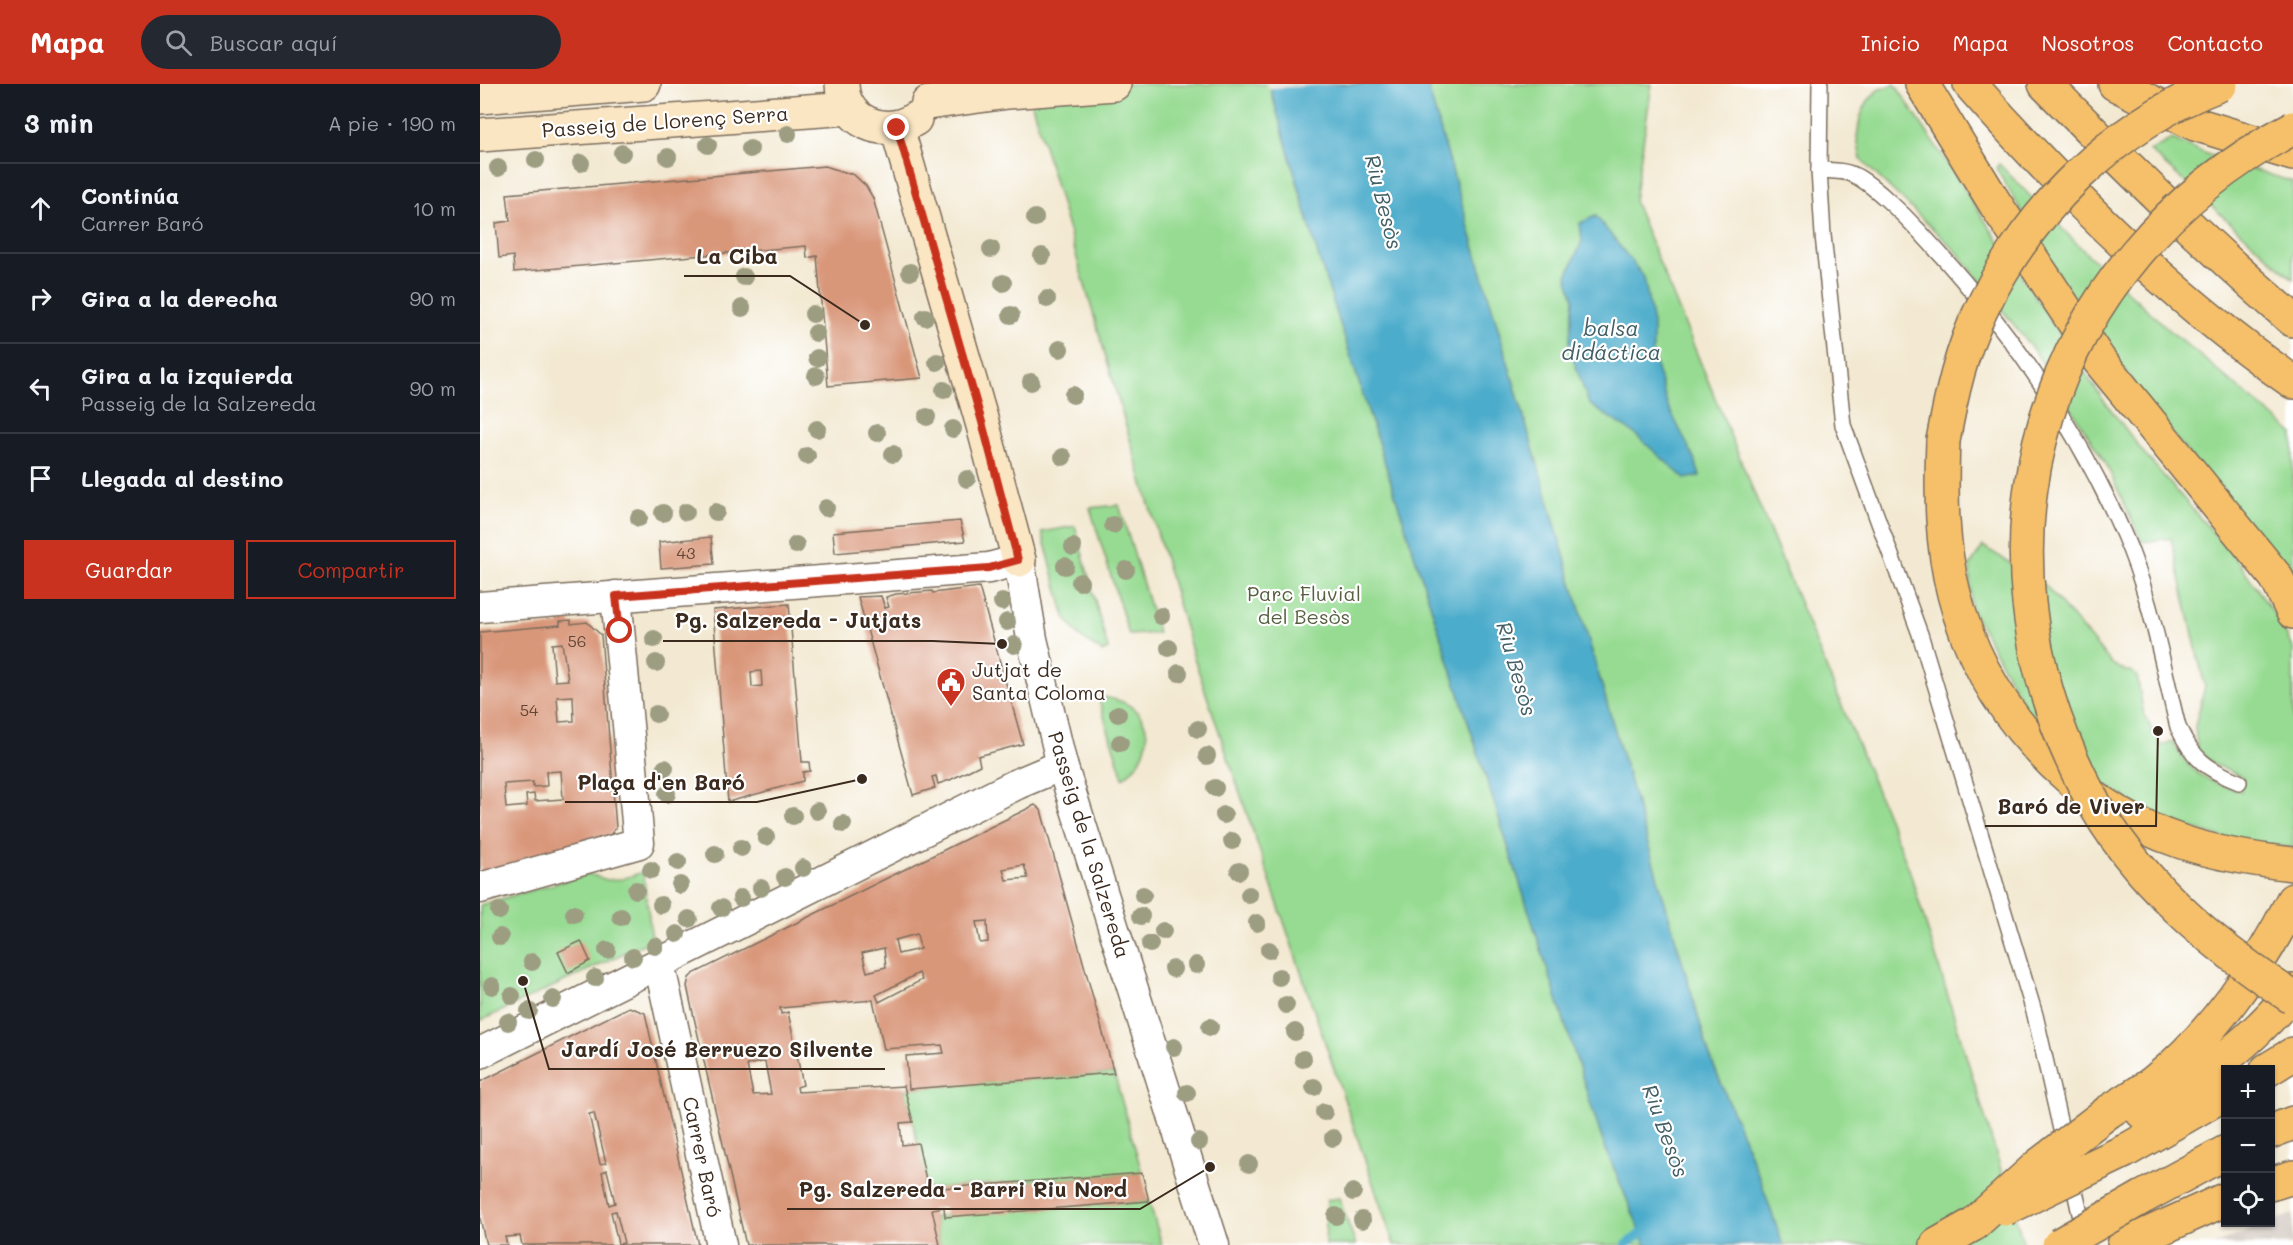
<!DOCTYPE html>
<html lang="es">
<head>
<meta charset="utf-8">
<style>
  body { margin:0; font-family:Mali,sans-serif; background:#242831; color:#f1f3f6 }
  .controls { position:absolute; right:18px; bottom:18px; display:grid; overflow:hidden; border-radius:0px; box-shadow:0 2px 4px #0004 }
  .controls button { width:54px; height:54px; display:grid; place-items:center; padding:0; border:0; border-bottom:2px solid #363941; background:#171b24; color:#f1f3f6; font:30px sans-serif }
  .stop { position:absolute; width:18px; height:18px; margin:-14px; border:4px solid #c8321e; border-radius:50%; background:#fff }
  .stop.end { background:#c8321e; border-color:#fff; box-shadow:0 2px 6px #0008 }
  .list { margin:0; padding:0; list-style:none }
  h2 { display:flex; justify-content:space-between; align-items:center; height:78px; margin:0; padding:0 24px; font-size:26px }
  h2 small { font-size:20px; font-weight:400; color:#9ea1a6 }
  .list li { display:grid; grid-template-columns:39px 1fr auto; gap:18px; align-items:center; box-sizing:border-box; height:90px; padding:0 24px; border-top:2px solid #363941 }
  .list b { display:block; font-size:22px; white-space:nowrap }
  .list p { margin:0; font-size:20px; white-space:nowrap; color:#9ea1a6 }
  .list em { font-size:20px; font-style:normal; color:#9ea1a6 }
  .actions { display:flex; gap:12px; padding:18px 24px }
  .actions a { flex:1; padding:14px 0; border:2px solid #c8321e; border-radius:0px; text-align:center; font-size:21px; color:#c8321e }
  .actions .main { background:#c8321e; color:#fff }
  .icon { flex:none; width:33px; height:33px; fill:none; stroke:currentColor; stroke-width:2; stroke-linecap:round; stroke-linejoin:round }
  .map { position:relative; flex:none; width:1813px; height:1161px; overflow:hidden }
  header { display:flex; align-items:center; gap:36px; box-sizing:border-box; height:84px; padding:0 30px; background:#c8321e; color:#fff }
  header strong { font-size:28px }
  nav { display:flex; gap:33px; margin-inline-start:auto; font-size:21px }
  .search { width:420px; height:54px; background:#242831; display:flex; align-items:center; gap:15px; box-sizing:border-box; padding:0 21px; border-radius:33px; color:#9ea1a6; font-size:22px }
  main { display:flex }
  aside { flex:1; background:#171b24 }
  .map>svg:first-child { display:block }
  .industrial { fill:#cdc2b9 }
  .green { fill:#97db93; stroke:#698258; stroke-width:1.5 }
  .water { fill:#4caccb; stroke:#446b74; stroke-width:1.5 }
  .pier { fill:#f3e9d2 }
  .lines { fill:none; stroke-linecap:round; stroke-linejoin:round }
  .stream { stroke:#4caccb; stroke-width:9 }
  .building { fill:#d9977a; fill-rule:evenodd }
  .lane-casing { stroke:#7b6d5d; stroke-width:18 }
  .street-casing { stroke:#7b6d5d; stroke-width:33 }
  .secondary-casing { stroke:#7b6d5d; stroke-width:36 }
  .highway-casing { stroke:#7b6d5d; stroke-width:36 }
  .lane { stroke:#fff; stroke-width:15 }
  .street { stroke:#fff; stroke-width:30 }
  .secondary { stroke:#fbe6c4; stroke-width:33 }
  .highway { stroke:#f6c06b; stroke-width:33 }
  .highway-bridge-casing { stroke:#7b6d5d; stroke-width:36; stroke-linecap:butt }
  .highway-bridge { stroke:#f6c06b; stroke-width:33 }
  .tree { fill:#9d9d82 }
  .route { stroke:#c8321e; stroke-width:8 }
  .labels { text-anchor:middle; stroke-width:4.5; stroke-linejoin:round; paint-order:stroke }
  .number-label { font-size:16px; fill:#624535 }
  .street-label { font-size:20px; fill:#3b2a1e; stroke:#fff }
  .park-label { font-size:20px; fill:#575f41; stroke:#fff }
  .poi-label { font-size:20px; fill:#3b2a1e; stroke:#fff; text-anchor:start }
  .water-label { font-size:21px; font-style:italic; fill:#425e63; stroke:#fff }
  .leader { fill:none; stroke:#3b2a1e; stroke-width:2 }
  .callout-dot { fill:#3b2a1e; stroke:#fff; stroke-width:2 }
  .callout-label { font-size:21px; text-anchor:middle; font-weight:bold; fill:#3b2a1e; stroke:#fff; stroke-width:4.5; stroke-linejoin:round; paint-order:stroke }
</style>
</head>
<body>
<header>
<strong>Mapa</strong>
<div class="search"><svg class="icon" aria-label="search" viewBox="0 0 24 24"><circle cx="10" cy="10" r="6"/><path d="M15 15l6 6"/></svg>Buscar aquí</div>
<nav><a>Inicio</a><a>Mapa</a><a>Nosotros</a><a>Contacto</a></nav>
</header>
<main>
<aside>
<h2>3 min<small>A pie · 190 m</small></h2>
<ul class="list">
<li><svg class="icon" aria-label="ahead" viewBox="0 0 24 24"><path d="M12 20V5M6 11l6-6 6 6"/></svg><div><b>Continúa</b><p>Carrer Baró</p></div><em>10 m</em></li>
<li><svg class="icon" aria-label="right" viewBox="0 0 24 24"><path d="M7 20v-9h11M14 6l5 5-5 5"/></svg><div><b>Gira a la derecha</b></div><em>90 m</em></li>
<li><svg class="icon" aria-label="left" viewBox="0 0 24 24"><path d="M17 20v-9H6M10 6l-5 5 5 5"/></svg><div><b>Gira a la izquierda</b><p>Passeig de la Salzereda</p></div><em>90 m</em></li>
<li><svg class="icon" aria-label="arrive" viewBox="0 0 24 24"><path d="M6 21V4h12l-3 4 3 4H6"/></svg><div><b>Llegada al destino</b></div></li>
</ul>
<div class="actions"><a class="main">Guardar</a><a>Compartir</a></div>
</aside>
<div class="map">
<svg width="1813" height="1161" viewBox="0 0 1813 1161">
  <rect width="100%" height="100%" fill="#fff"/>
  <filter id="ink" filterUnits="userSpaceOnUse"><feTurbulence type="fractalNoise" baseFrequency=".0167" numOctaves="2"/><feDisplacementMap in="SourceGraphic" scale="12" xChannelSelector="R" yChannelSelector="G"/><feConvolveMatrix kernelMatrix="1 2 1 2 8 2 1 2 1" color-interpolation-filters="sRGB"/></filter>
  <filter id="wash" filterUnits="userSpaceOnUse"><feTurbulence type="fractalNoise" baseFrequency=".008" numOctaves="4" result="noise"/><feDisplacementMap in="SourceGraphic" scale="24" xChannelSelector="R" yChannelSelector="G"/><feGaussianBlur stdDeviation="1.35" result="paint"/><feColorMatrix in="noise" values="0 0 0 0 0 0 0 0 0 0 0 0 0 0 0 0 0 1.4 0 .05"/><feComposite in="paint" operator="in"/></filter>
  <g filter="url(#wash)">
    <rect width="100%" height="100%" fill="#f3e9d2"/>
    <polygon class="industrial" points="1813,1130 1813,1161 1733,1161 1790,1138"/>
    <g class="green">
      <polygon points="546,0 789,0 839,174 1123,1058 1166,1161 914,1161 714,574"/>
      <polygon points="947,0 1172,0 1154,117 1429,785 1544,1161 1303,1161 1280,1095 1229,970"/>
      <path d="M1415,0L1622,314L1663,368L1760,480L1791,525L1813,563V764L1750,756L1703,742L1658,722L1608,691L1552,636L1491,524L1490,482L1503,462L1564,500L1632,580L1645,587H1651L1657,592L1664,631L1681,662L1692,657C1710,689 1726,698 1761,707L1763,693L1733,680L1717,664L1715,642L1725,603L1691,454L1662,458L1626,380L1558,272L1478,169L1381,76L1377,53L1380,34L1387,18L1398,6Z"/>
      <polygon points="1692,55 1729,71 1813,98 1813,195 1670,67"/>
      <polygon points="1519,80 1603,166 1689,246 1813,349 1813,499 1669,321 1579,191 1516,84"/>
      <polygon points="639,421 678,549 649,551 610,424"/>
      <polygon points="595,442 628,565 622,568 599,552 585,533 562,448"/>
      <path d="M618,613C670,614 684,663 643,694Z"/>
      <polygon points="163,788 172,856 0,937 0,821 109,790 127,796 142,795"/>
      <polygon points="634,989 662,1089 448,1105 425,1005"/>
      <polygon points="859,1114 876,1161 845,1161 847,1116"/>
      <polygon points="669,1117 682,1161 460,1161 454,1133"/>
    </g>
    <g class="water">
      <polygon points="789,0 947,0 1229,970 1280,1095 1303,1161 1166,1161 1123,1058 839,174"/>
      <polygon points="1116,132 1164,193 1173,240 1173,272 1188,322 1214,374 1220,392 1205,395 1155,350 1109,320 1089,263 1094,215 1087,192 1102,157 1100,139"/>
    </g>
    <polygon class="pier" points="786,0 859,0 788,4"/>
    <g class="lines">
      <polyline class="stream" points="1146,1161 1170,1142"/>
    </g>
    <g id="blocks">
      <g class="building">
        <polygon points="345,82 374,91 386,102 393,114 442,294 348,302 337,172 327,174 326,162 34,188 33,172 19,174 16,139 30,137 27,110"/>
        <polygon points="480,437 485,457 355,469 353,448"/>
        <polygon points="231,453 234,480 181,484 179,458"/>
        <polygon points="499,503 543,660 498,672 500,681 470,696 458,700 456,692 452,693 455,704 433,711 378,513 401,512 405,524 409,523 406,513 416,510 452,507 453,509"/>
        <path d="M309,520L322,678H329L330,687L323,688V697L248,718L233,526ZM281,587L282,602L272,603L271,588Z"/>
        <path d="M91,536V540L107,538L121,551L136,744L130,751L0,790V548L80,541V537ZM82,559L88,596L75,597L72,560ZM93,612L94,637L79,638L77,613ZM81,687L83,715L55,717L54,710L46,711L47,722L26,724L24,700L53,698V703L67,702L66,688Z"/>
        <path d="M555,721L561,726L634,989L429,1005L426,972L464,969L462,961L404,965L393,916L300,924L301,930L308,928L323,1001L317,1003L318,1008L424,1002L433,1038L420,1039L422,1061L438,1059L448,1105L662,1089L669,1117L465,1133L464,1123L452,1125L460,1161H266L210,916L207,902L209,894L213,890ZM544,781L548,794L526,796L523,785ZM507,837L508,858L500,859L496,838ZM437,850L440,865L418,870L415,856ZM404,864L406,883L387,888L382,869ZM439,889L442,896L399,918L396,911ZM282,978H285L291,1010L273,1011L267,981Z"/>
        <polygon points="101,857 110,877 88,889 78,868"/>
        <path d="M149,923L165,929L218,1161H42L40,1152L25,1153L27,1161H6L0,1134V998ZM114,1029L126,1079L120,1080L109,1030ZM127,1086L135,1119L129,1121L122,1088ZM136,1127L144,1159L138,1160L131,1128Z"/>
      </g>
    </g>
  </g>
  <g filter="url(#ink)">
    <use href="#blocks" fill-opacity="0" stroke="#7b6d5d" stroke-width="1.5"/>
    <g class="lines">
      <g class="lane-casing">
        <g id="lane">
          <polyline points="1340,0 1339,86 1343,151 1363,341 1440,550 1555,931 1585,1063"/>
          <path d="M1339,86C1349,87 1362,86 1371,90C1388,95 1427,134 1440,148C1524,238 1595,338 1644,451C1671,512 1682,580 1698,643C1713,675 1726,685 1759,698"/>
          <polyline points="1591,1089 1604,1148"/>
        </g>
      </g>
      <g class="street-casing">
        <g id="street">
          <polyline points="0,523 509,484 539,476 552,555 582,681 734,1161"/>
          <polyline points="0,804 159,759 136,512"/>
          <polyline points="179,879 241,1161"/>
          <polyline points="0,969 537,700 582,681"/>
        </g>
      </g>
      <g class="secondary-casing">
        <g id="secondary">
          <path d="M362,0C363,38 405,55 435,35"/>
          <polyline points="0,13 164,0"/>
          <polyline points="448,19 528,8 634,0"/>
          <polyline points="417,44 502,338 539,476"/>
          <polyline points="0,51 369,24"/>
        </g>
      </g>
      <g class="highway-casing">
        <g id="highway">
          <polyline points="1442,0 1516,121 1619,276 1796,493 1813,528"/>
          <path d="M1490,0C1585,108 1695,216 1813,298"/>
          <path d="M1565,0C1645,81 1726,161 1813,236"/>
          <polyline points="1635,0 1715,40 1813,70"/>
          <path d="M1463,357C1461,408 1461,460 1474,510C1503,623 1590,721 1702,758C1738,770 1775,776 1813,780"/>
          <polyline points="1787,986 1813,970"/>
          <path d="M1628,1028C1643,1018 1660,1009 1674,998C1733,951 1780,882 1813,816"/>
          <path d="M1662,1028C1724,991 1767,964 1813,907"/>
          <polyline points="1790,1048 1813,1039"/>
          <polyline points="1645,1067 1746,1009"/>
          <polyline points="1790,1100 1813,1093"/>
          <polyline points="1663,1113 1746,1068"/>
          <polyline points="1457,1161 1494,1140"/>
          <polyline points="1644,1161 1746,1115"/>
        </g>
      </g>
      <use href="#lane" class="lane"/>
      <use href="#street" class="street"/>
      <use href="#secondary" class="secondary"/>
      <use href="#highway" class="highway"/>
      <g class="highway-bridge-casing">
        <g id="highway-bridge">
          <path d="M1813,44C1562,176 1475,461 1609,710C1654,796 1734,862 1813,914"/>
          <path d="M1463,357C1471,312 1481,267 1501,226C1549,125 1635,40 1741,0"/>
          <polyline points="1525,1125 1645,1067"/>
          <polyline points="1494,1140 1559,1081 1628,1028"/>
          <polyline points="1579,1161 1663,1113"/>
        </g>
      </g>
      <use href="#highway-bridge" class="highway-bridge"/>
    </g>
    <g class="tree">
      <circle cx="308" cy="50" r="9"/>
      <circle cx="228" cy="61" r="9"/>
      <circle cx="270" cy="65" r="9"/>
      <circle cx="142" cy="69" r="9"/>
      <circle cx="188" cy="73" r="9"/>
      <circle cx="56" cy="76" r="9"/>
      <circle cx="101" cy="79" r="9"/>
      <circle cx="18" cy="84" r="9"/>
      <circle cx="555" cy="134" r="9"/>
      <circle cx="511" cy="165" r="9"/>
      <circle cx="562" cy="172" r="9"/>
      <circle cx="430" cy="188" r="9"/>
      <circle cx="264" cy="193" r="9"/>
      <circle cx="523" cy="199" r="9"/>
      <circle cx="567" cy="215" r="9"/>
      <circle cx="262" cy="224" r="9"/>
      <circle cx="333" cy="230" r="9"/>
      <circle cx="531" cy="231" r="9"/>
      <circle cx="445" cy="233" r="9"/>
      <circle cx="336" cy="249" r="9"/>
      <circle cx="580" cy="265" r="9"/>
      <circle cx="337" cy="274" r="9"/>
      <circle cx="457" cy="278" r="9"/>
      <circle cx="336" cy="292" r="9"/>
      <circle cx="551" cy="298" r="9"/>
      <circle cx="464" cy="306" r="9"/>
      <circle cx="593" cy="311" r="9"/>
      <circle cx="447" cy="333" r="9"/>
      <circle cx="337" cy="345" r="9"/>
      <circle cx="473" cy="345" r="9"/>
      <circle cx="397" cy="349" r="9"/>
      <circle cx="413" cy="370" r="9"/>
      <circle cx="327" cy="372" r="9"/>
      <circle cx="583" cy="373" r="9"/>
      <circle cx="487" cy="395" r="9"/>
      <circle cx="346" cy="424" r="9"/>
      <circle cx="206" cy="428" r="9"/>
      <circle cx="236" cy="428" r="9"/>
      <circle cx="183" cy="429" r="9"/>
      <circle cx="159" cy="434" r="9"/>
      <circle cx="633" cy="441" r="9"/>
      <circle cx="316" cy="461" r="9"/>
      <circle cx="593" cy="463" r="9"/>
      <circle cx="585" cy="482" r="9"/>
      <circle cx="646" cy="486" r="9"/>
      <circle cx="600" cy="498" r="9"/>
      <circle cx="522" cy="518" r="9"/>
      <circle cx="681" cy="532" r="9"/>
      <circle cx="527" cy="538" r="9"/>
      <circle cx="174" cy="555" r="9"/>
      <circle cx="534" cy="561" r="9"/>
      <circle cx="689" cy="564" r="9"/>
      <circle cx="176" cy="579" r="9"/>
      <circle cx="699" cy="589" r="9"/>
      <circle cx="176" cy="630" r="9"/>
      <circle cx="638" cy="630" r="9"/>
      <circle cx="718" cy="645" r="9"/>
      <circle cx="640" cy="659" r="9"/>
      <circle cx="727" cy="672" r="9"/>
      <circle cx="185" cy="684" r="9"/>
      <circle cx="735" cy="704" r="9"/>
      <circle cx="187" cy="710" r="9"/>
      <circle cx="337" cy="727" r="9"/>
      <circle cx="744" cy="731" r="9"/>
      <circle cx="313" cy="732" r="9"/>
      <circle cx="363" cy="740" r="9"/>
      <circle cx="286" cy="753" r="9"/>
      <circle cx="752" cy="757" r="9"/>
      <circle cx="261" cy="764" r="9"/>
      <circle cx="235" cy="770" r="9"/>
      <circle cx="198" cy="778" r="9"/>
      <circle cx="323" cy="784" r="9"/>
      <circle cx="171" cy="786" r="9"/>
      <circle cx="759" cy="787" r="9"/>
      <circle cx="305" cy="793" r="9"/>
      <circle cx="200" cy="801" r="9"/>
      <circle cx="281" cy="804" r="9"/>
      <circle cx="156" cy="806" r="9"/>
      <circle cx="663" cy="811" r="9"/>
      <circle cx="769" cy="811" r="9"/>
      <circle cx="261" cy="814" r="9"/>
      <circle cx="181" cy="821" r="9"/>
      <circle cx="241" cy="824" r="9"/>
      <circle cx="19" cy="827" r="9"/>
      <circle cx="94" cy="830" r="9"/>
      <circle cx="661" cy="832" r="9"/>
      <circle cx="141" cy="833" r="9"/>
      <circle cx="209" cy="835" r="9"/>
      <circle cx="777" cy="839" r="9"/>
      <circle cx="683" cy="847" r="9"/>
      <circle cx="197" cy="850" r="9"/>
      <circle cx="20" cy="853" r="9"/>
      <circle cx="670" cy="860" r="9"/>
      <circle cx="175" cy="862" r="9"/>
      <circle cx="127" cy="866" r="9"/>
      <circle cx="789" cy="866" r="9"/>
      <circle cx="153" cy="873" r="9"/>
      <circle cx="52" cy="878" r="9"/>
      <circle cx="716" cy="881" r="9"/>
      <circle cx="693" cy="885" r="9"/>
      <circle cx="799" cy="893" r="9"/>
      <circle cx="115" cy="894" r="9"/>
      <circle cx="12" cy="902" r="9"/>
      <circle cx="32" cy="912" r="9"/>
      <circle cx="73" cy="915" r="9"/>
      <circle cx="806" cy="921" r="9"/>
      <circle cx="49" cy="927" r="9"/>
      <circle cx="28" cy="938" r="9"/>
      <circle cx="730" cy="943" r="9"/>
      <circle cx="815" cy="948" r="9"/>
      <circle cx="694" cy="963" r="9"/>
      <circle cx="823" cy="975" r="9"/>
      <circle cx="834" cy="1003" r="9"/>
      <circle cx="707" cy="1009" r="9"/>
      <circle cx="844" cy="1028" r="9"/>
      <circle cx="853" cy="1054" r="9"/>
      <circle cx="719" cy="1058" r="9"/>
      <circle cx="769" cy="1080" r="9"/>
      <circle cx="873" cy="1108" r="9"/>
      <circle cx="856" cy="1132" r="9"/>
      <circle cx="882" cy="1136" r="9"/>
    </g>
  </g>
  <g class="lines" filter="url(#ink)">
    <polyline class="route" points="140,547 136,512 509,484 538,476 502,338 417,44"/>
  </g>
  <defs>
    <g id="civic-pin" transform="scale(1.5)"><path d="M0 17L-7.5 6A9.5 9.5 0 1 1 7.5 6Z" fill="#c8321e" stroke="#fff"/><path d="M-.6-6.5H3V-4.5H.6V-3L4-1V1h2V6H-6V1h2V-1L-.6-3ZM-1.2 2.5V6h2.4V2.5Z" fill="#fff"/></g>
  </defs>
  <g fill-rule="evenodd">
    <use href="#civic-pin" x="471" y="598"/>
  </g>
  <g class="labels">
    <g class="number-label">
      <text x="206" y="475">43</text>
      <text x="97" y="563">56</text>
      <text x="49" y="632">54</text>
    </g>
    <g class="street-label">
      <text transform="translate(185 38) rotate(-4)" y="7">Passeig de Llorenç Serra</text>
      <text transform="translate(609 761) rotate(73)" y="7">Passeig de la Salzereda</text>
      <text transform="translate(222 1073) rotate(78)" y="7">Carrer Baró</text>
    </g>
    <g class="park-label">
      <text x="824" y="517">Parc Fluvial<tspan x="824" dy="23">del Besòs</tspan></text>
    </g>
    <g class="poi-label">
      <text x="492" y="593">Jutjat de<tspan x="492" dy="23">Santa Coloma</tspan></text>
    </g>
    <g class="water-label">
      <text transform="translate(903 118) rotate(76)" y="7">Riu Besòs</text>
      <text x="1131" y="252">balsa<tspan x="1131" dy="24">didáctica</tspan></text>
      <text transform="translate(1036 585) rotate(74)" y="7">Riu Besòs</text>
      <text transform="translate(1185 1047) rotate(70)" y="7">Riu Besòs</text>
    </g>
  </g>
  <path class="leader" d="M385 241L310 192H204M522 560L453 557H183M382 695L277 718H85M1678 647L1676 742H1505M43 897L69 985H405M730 1083L660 1125H307"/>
  <g class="callout-dot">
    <circle cx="385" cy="241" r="6"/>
    <circle cx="522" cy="560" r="6"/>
    <circle cx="382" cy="695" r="6"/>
    <circle cx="1678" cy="647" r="6"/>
    <circle cx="43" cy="897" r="6"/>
    <circle cx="730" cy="1083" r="6"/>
  </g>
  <g class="callout-label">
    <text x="257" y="180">La Ciba</text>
    <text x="318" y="544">Pg. Salzereda - Jutjats</text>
    <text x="181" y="706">Plaça d'en Baró</text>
    <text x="1591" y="730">Baró de Viver</text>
    <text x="237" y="973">Jardí José Berruezo Silvente</text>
    <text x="483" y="1113">Pg. Salzereda - Barri Riu Nord</text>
  </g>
</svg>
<div class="controls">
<button>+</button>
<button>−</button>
<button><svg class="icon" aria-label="locate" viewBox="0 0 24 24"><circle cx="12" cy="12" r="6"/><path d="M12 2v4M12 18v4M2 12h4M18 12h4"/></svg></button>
</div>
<div class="stop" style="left:140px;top:547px"></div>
<div class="stop end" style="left:417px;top:44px"></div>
</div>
</main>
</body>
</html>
